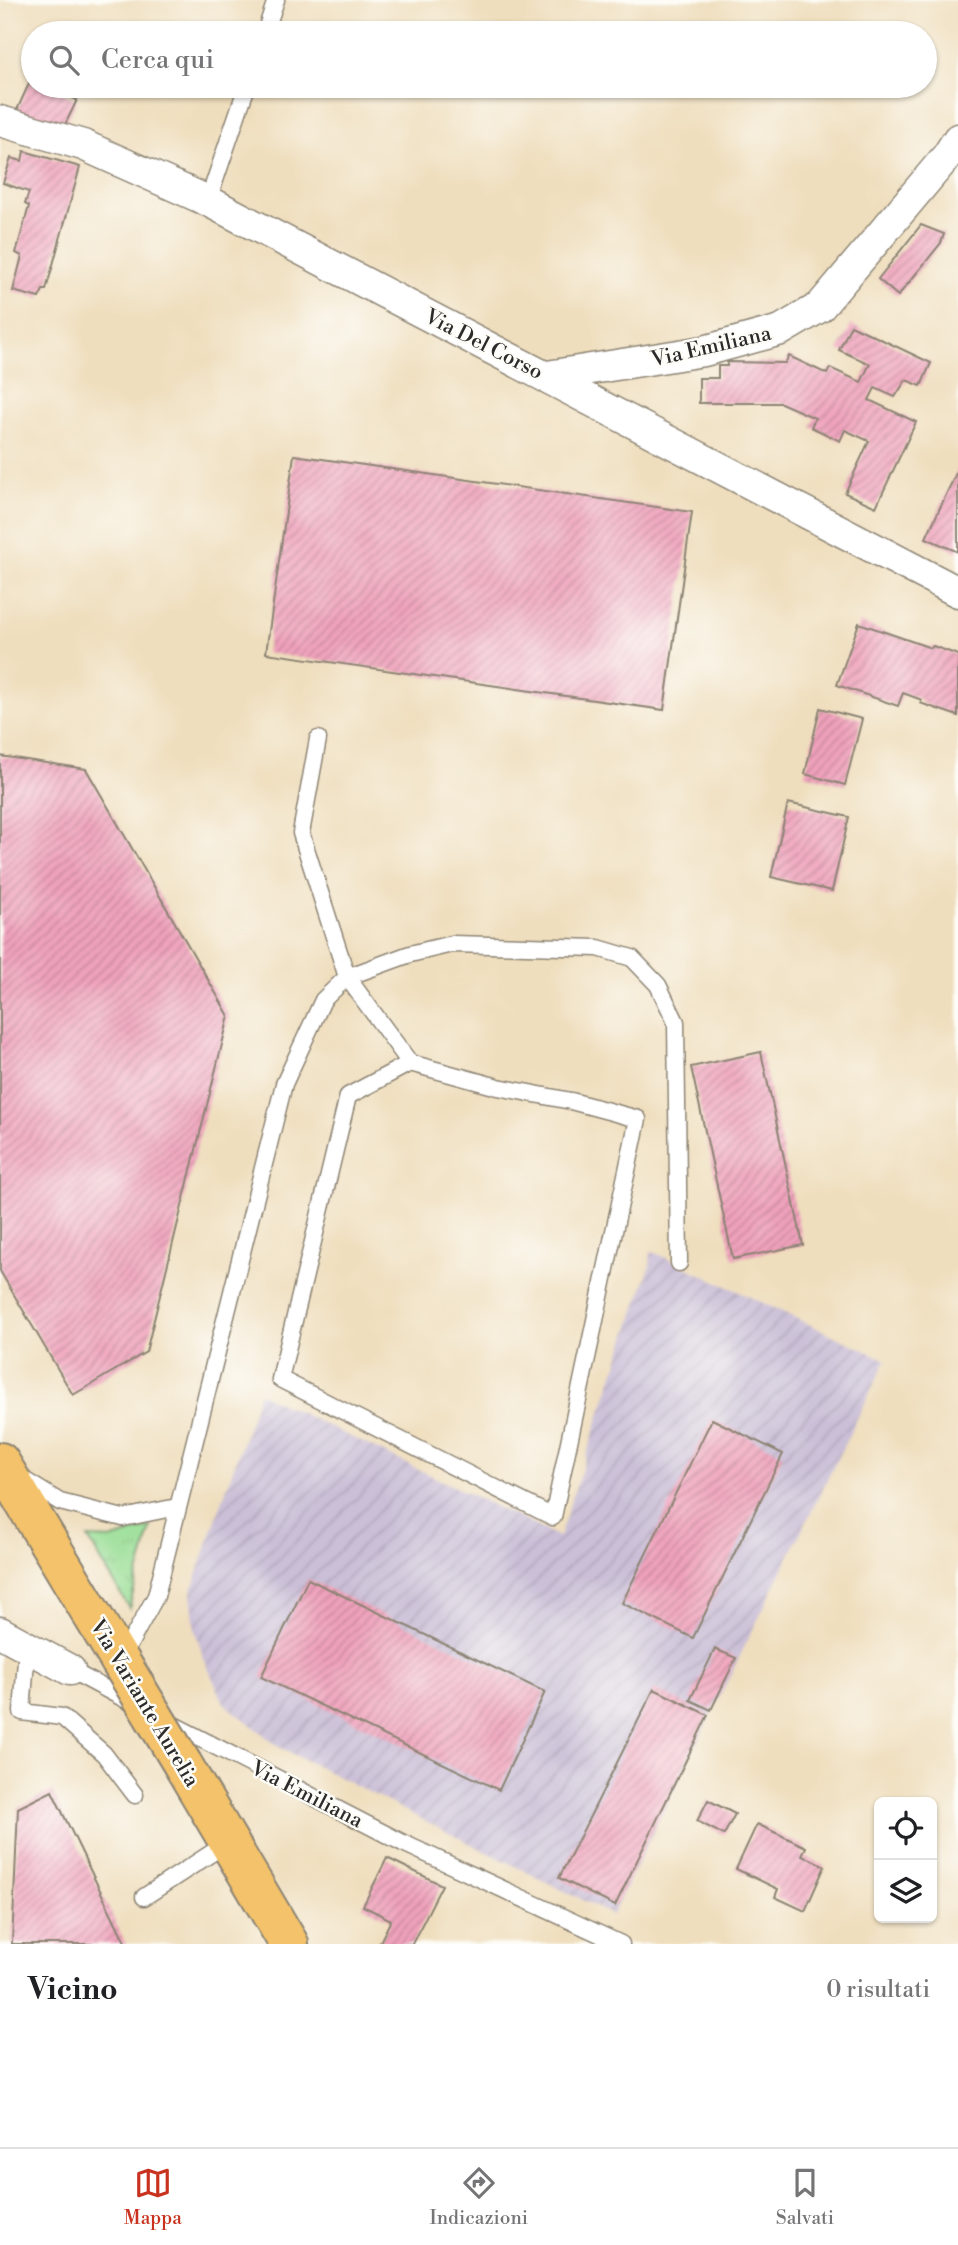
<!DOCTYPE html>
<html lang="it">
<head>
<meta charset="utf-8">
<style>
  body { margin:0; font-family:"Libre Bodoni",serif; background:#f2f2f2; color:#202124 }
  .controls { position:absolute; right:21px; bottom:21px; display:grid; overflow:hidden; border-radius:10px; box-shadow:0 2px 5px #0004 }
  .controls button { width:63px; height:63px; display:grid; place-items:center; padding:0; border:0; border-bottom:2px solid #e0e0e0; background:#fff; color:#202124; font:35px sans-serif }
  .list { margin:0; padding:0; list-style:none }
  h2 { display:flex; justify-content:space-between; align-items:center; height:91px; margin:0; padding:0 28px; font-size:30px }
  h2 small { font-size:23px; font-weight:400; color:#757577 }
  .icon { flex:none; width:38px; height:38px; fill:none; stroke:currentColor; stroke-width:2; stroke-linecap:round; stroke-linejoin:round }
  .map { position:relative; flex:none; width:958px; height:1944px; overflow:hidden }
  .search { position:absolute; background:#fff; box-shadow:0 2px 5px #0004; left:21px; right:21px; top:21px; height:77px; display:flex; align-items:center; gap:18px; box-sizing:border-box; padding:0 24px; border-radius:38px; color:#757577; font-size:26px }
  .sheet { height:203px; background:#fff }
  nav { display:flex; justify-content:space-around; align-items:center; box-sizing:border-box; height:98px; border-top:2px solid #e0e0e0; background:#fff; font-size:19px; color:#757577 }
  nav a { display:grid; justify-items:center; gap:4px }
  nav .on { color:#c8321e }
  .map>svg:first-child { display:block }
  .industrial { fill:url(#industrial-furrows); fill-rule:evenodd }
  .grass { fill:url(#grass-tufts); stroke:#628460; stroke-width:2 }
  .building { fill:url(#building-hatch) }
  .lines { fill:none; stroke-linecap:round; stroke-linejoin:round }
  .service-casing { stroke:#8d8474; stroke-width:19 }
  .minor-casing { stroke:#8d8474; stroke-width:33 }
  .primary-casing { stroke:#8d8474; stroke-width:42 }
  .service { stroke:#fff; stroke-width:16 }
  .minor { stroke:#fff; stroke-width:30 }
  .primary { stroke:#f3c26a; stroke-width:38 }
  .primary-bridge-casing { stroke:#8d8474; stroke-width:42; stroke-linecap:butt }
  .primary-bridge { stroke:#f3c26a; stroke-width:38 }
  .labels { text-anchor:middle; stroke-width:5; stroke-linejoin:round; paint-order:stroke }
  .street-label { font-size:21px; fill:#2b2b2b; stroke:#fdfcf7 }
</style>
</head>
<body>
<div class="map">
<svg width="958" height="1944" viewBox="0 0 958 1944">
  <defs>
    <pattern id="industrial-furrows" width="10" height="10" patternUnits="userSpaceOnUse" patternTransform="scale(1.75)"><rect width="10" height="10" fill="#cabfd7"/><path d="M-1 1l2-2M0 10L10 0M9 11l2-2" fill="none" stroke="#aea4b9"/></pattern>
    <pattern id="grass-tufts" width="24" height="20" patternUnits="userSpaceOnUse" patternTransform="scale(1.75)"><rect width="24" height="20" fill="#9ade96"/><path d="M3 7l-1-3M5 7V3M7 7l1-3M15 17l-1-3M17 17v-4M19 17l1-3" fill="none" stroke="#85bf81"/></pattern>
    <pattern id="building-hatch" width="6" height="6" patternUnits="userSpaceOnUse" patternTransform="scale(1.75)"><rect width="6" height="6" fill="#f0a2bc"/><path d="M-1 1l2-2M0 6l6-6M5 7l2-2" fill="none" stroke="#c38499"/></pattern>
  </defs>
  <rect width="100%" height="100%" fill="#fdfcf7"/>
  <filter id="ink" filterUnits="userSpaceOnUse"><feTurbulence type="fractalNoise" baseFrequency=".0143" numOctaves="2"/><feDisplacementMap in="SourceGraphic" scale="14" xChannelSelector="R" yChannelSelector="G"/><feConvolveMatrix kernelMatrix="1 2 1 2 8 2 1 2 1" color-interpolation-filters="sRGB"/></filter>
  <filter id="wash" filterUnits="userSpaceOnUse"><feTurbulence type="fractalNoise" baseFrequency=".00686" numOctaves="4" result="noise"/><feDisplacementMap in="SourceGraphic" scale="28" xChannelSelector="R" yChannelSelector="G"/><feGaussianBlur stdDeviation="1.57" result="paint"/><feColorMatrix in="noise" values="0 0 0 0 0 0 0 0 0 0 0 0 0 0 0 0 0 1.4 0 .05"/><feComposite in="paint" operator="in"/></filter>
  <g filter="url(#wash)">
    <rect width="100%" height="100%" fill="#efdebd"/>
    <path class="industrial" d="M651,1251L886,1360L612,1915L279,1747L224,1703L203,1657L195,1630L191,1593L259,1393L559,1537L650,1266ZM712,1420L783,1455L693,1637L622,1603ZM308,1579L545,1692L499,1790L262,1677ZM716,1649L735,1659L691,1700ZM654,1689L708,1716L615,1906Z"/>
    <polygon class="grass" points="151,1527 129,1608 88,1538 113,1539"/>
    <g id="blocks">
      <g class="building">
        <polygon points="31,79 33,86 47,86 77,100 62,131 17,110"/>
        <polygon points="24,151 80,167 46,290 43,290 39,298 13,291 22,256 16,253 29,206 25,204 29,192 3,183 11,158 22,161"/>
        <polygon points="921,225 944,234 941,243 898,296 878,279"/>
        <polygon points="851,325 931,363 921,386 906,380 895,397 875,388 869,400 916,422 876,507 845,493 869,441 845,430 840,441 811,427 815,418 781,403 699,403 699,378 718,378 718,366 727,366 727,362 785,363 789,356 827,374 830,368 861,382 870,364 839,350"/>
        <polygon points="294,455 692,512 664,710 266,653"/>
        <polygon points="958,469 958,552 926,538"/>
        <polygon points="859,623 931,648 933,646 958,655 958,716 920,703 922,700 903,693 898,706 837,685"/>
        <polygon points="820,708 862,719 845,785 805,774"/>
        <polygon points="0,756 86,769 229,1016 146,1352 73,1395 0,1271"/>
        <polygon points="788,803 849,817 832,891 771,877"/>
        <polygon points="761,1052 803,1245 733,1259 691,1067"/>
        <polygon points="712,1419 783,1454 693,1638 622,1603"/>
        <polygon points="308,1579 545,1692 499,1790 261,1677"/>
        <polygon points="715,1649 736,1658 711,1710 690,1700"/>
        <polygon points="654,1689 708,1715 615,1906 559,1878"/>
        <polygon points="52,1791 126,1944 12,1944 18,1808"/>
        <polygon points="708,1800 735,1814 724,1835 697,1821"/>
        <polygon points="757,1824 806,1847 802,1855 825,1866 805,1911 775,1897 778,1889 736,1869"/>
        <polygon points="387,1858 442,1885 412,1944 379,1944 391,1920 363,1906"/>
      </g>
    </g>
  </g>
  <g filter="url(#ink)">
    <use href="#blocks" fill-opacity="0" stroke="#8d8474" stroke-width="2"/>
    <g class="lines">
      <g class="service-casing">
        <g id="service">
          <polyline points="265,33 276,0"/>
          <polyline points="208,201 247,86"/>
          <polyline points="318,739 301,833 347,977 410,1063 498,1087 571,1101 638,1119 553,1517 280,1379 348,1096 410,1063"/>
          <polyline points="21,1478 60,1502 123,1518 177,1507"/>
          <polyline points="27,1647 22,1712 62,1717 104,1754 135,1795"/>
          <polyline points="120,1661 156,1596 284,1084 323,1000 347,977 410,954 452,944 598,948 632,958 658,985 676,1022 679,1263"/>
          <polyline points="70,1670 136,1705"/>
          <polyline points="168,1722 403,1843 621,1944"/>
          <polyline points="144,1897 227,1843"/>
        </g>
      </g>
      <g class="minor-casing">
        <g id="minor">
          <polyline points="0,121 83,145 208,201 958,592"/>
          <polyline points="547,376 704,351 781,330 820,307 947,156 958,139"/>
          <polyline points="0,1632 70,1670"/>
        </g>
      </g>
      <g class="primary-casing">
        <g id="primary">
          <polyline points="0,1462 120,1661"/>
          <polyline points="183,1765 289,1944"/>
        </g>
      </g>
      <use href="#service" class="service"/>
      <use href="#minor" class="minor"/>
      <use href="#primary" class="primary"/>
      <g class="primary-bridge-casing">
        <polyline id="primary-bridge" points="120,1661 183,1765"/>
      </g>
      <use href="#primary-bridge" class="primary-bridge"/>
    </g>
  </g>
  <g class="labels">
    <g class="street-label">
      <text transform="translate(484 344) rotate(27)" y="7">Via Del Corso</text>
      <text transform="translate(711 346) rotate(-13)" y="7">Via Emiliana</text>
      <text transform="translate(145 1703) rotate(59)" y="7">Via Variante Aurelia</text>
      <text transform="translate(307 1794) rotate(27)" y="7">Via Emiliana</text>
    </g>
  </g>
</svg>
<div class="controls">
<button><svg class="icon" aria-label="locate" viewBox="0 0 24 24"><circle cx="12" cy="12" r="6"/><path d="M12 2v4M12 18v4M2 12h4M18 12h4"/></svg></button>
<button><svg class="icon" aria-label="layers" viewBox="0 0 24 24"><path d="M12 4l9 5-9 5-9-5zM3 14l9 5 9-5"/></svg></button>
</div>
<div class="search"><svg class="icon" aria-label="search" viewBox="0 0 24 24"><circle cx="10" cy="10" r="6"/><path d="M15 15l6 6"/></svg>Cerca qui</div>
</div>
<section class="sheet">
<h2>Vicino<small>0 risultati</small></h2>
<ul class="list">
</ul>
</section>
<nav>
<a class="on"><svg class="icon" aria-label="map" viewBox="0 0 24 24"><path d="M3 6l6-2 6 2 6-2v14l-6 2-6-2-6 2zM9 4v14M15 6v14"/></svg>Mappa</a>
<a><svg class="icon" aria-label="directions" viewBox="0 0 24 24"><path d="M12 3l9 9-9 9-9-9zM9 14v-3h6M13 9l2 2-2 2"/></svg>Indicazioni</a>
<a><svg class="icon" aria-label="saved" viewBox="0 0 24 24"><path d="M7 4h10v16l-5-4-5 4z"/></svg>Salvati</a>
</nav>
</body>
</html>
